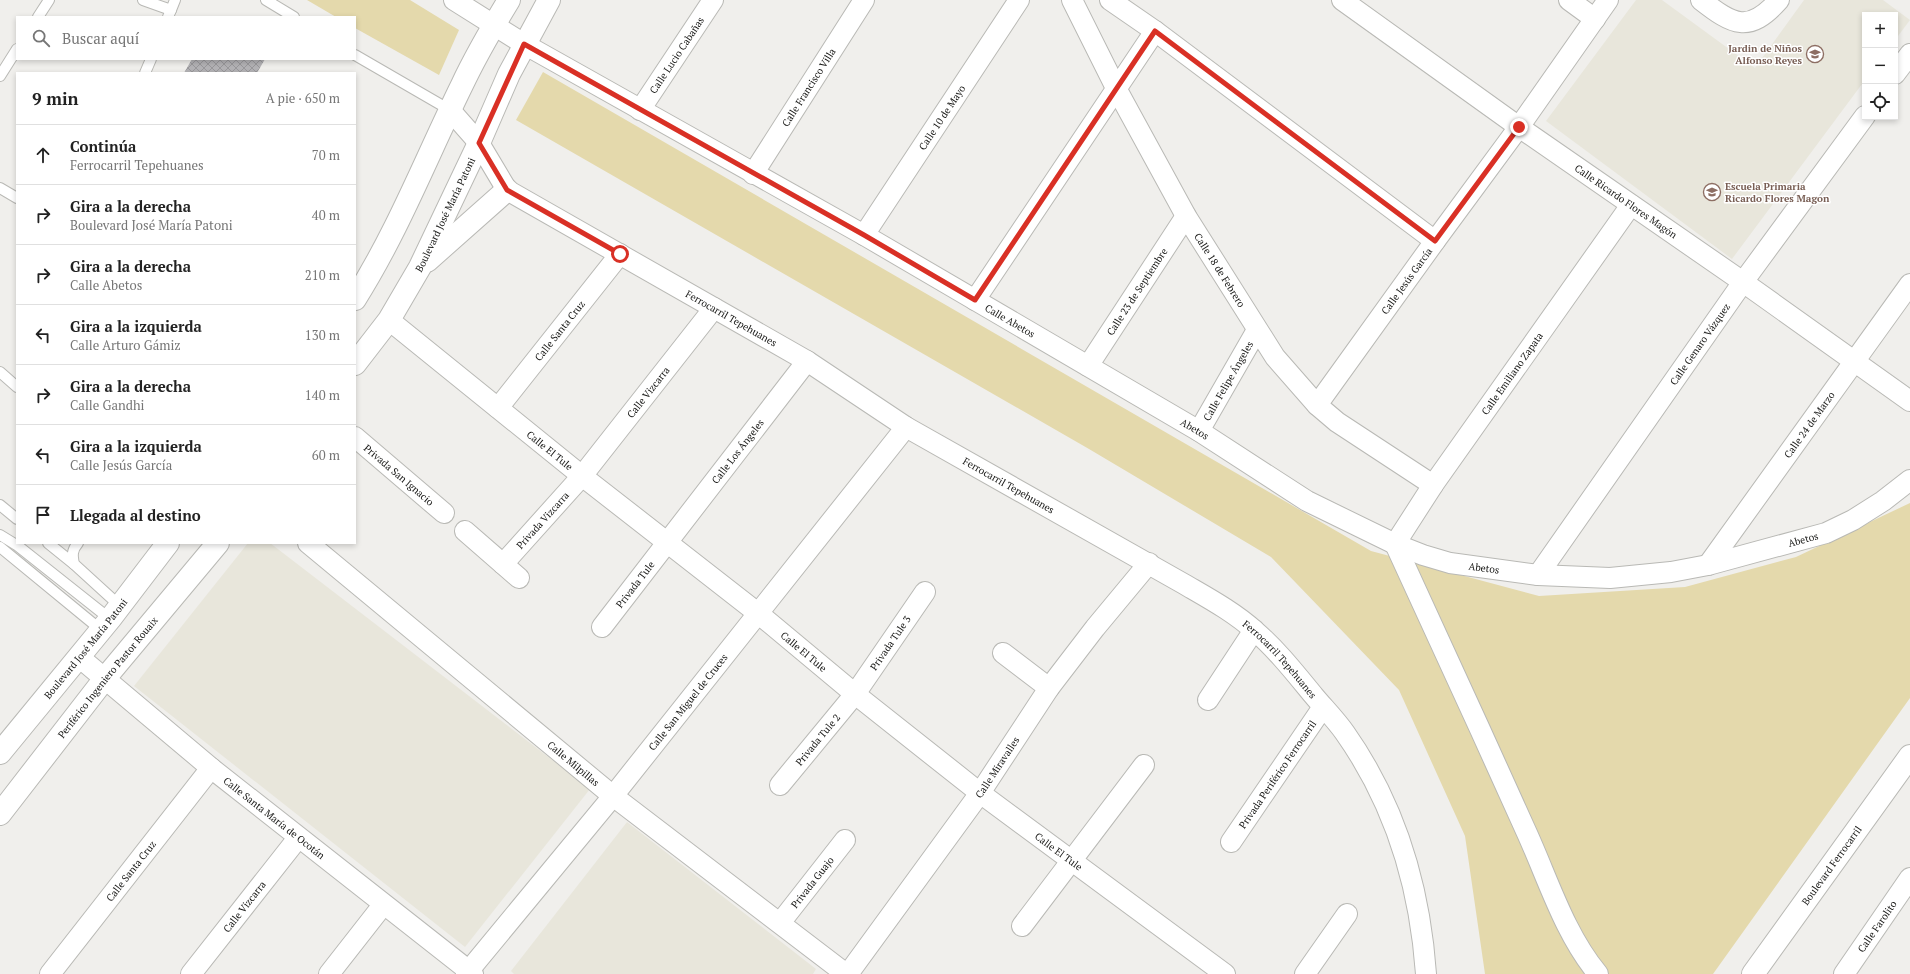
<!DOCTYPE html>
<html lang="es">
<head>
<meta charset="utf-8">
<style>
  body { margin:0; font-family:"PT Serif",serif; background:#f6f6f6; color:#222 }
  .controls { position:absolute; right:12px; top:12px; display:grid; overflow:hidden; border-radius:0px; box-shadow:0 2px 6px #0003 }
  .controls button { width:36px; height:36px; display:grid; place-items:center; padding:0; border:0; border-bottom:1px solid #e0e0e0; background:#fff; color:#222; font:20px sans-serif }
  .stop { position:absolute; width:12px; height:12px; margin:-9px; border:3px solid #d93025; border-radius:50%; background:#fff }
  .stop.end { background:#d93025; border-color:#fff; box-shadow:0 1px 4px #0008 }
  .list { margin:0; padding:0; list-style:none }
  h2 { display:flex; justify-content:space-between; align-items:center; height:52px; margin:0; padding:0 16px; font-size:17px }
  h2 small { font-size:13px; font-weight:400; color:#767676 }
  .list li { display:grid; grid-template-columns:26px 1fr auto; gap:12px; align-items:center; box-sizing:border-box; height:60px; padding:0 16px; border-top:1px solid #e0e0e0 }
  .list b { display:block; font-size:15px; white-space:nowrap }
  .list p { margin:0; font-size:13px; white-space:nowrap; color:#767676 }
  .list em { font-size:13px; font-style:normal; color:#767676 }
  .icon { flex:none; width:22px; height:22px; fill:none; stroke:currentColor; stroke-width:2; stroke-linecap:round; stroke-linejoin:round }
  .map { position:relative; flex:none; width:1910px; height:974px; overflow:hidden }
  .search { position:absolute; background:#fff; box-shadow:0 2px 6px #0003; left:16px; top:16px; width:340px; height:44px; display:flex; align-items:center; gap:10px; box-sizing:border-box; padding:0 14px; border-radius:0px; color:#767676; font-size:15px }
  .panel { position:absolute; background:#fff; box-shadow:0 2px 6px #0003; left:16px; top:72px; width:340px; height:472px; border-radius:0px }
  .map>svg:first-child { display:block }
  .built { fill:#e8e6db }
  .grass { fill:#e4d9ac }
  .building { fill:url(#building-cross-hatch) }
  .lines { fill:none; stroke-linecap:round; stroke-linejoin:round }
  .service-casing { stroke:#b9b9b5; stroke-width:12 }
  .minor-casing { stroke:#b9b9b5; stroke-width:22 }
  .secondary-casing { stroke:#b9b9b5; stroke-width:24 }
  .service { stroke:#fff; stroke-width:10 }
  .minor { stroke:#fff; stroke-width:20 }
  .secondary { stroke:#fff; stroke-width:22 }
  .route { stroke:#d93025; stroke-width:5 }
  .labels { text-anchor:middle; stroke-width:3; stroke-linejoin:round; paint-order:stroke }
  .education-label { font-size:10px; font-weight:bold; fill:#785e54; stroke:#fff; text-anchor:end }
  .street-label { font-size:10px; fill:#171715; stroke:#fff }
</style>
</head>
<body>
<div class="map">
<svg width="1910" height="974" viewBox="0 0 1910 974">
  <defs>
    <pattern id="building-cross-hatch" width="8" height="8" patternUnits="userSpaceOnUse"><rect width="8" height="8" fill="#b3b2b5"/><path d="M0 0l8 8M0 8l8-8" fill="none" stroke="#99989b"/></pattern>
  </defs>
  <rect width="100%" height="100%" fill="#f0efec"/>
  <g class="built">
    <polygon points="1636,0 1662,0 1755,68 1804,0 1883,0 1910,20 1895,40 1895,15 1865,15 1865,80 1732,259 1546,121"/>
    <polygon points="248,543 270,543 590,789 465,947 134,686"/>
    <polygon points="627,822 816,969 813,974 514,974 511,971"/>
  </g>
  <g class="grass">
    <polygon points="307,0 410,0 459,30 439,75 355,28 355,17 336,17"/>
    <polygon points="543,72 1371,551 1539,596 1685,587 1796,557 1910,503 1910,698 1713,974 1485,974 1465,836 1399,690 1271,557 1089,449 516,120"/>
  </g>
  <polygon class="building" points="192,59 265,59 257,73 184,73"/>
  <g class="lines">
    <g class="service-casing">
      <g id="service">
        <polyline points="143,0 171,10 168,17"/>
        <polyline points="266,0 294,17"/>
        <polyline points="171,10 175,0"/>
        <polyline points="38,17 49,0"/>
        <polyline points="355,55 450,110"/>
        <polyline points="145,73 151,59"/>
        <polyline points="0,76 17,49"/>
        <polyline points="0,188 17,198"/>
        <polyline points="0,372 17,387"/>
        <polyline points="0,505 17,519"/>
        <polyline points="0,535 18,546 110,619"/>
        <polyline points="48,543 74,564"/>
        <path d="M78,543C72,550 72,555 74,564L120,606"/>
        <polyline points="0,547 101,630"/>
      </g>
    </g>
    <g class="minor-casing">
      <g id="minor">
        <path id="s1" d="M454,0L524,44L864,235L1199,431L1307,501L1395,544L1423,555L1450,563L1538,575L1610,578L1671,572L1708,565L1826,533L1853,520L1883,501L1910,480"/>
        <path id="s2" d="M1072,0L1116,88L1186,216L1275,357L1317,405L1337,422L1433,485"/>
        <polyline points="1110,0 1155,31 1435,241"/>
        <path id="s3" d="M1342,0L1519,127L1743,282L1910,401"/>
        <polyline points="1569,0 1595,19"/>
        <path d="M1701,0C1733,25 1749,34 1779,0"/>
        <polyline points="1895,74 1910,54"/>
        <path id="s4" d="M450,110L479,143L507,190L807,361L906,427L1184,584C1208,598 1234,612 1255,631C1277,650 1295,673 1314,696C1324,708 1336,720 1345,733C1395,804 1420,888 1426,974"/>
        <path id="s5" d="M640,110L713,0"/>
        <path id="s6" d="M753,174L864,0"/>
        <path id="s7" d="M864,235L1019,0"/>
        <polyline points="975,300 1155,31"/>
        <path id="s8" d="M389,320L582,476L759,614L855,694L980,793L1225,974"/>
        <path id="s9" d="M1088,366L1186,216"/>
        <path id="s10" d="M1317,405L1435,241L1519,127L1608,0"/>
        <path id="s11" d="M498,408L620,254"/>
        <path id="s12" d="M1199,431L1257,330"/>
        <path id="s13" d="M355,437L444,513"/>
        <polyline points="465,531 519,578"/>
        <path id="s14" d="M308,543L613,796L846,974"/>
        <path id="s15" d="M503,564L582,476L714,308"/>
        <path id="s16" d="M1708,565L1910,284"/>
        <path id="s17" d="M1538,575L1743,282L1865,116"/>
        <path id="s18" d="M602,627L807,361"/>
        <polyline points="1003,653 1049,688"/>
        <path id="s19" d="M79,657L211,768L473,974"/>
        <polyline points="1208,700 1254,630"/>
        <path id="s20" d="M780,785L855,694L925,592"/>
        <path id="s21" d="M1231,842L1323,707"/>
        <path id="s22" d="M780,923L845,840"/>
        <polyline points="1022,926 1144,765"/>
        <path id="s23" d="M50,974L211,768"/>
        <path id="s24" d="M191,974L298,838"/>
        <polyline points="329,974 383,905"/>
        <path id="s25" d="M466,974L613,796L906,427"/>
        <path id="s26" d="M848,974L980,793L1049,688L1095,628L1149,563"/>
        <polyline points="1305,974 1347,914"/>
        <path id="s27" d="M1598,974C1564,933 1548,879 1526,831C1483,735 1439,640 1395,544L1433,485L1631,205"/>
        <path id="s28" d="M1844,974L1910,878"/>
      </g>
    </g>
    <g class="secondary-casing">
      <g id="secondary">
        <polyline points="427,261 507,190"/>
        <path d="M355,299C398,231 427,156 462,85C476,55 492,28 509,0"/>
        <path id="s29" d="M355,364L389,320L420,267L479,143L509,74L549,0"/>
        <path id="s30" d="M0,753L110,619L168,543"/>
        <path id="s31" d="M0,814L106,677L218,543"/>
        <path id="s32" d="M1753,974L1910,756"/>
      </g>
    </g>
    <use href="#service" class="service"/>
    <use href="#minor" class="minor"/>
    <use href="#secondary" class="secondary"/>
  </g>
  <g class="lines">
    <polyline class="route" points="620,254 507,190 479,143 524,44 864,235 975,300 1155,31 1435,241 1519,127"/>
  </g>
  <defs>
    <g id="school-ring" transform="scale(0.9)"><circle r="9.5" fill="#fff" stroke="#8d6e63" stroke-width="1.5"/><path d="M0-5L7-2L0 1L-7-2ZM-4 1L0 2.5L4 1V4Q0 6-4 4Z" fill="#8d6e63"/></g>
  </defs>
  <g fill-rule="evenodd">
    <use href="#school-ring" x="1815" y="54"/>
    <use href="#school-ring" x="1712" y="192"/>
  </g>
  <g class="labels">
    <g class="education-label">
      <text x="1802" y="52">Jardin de Niños<tspan x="1802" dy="12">Alfonso Reyes</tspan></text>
      <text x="1725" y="190" text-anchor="start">Escuela Primaria<tspan x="1725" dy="12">Ricardo Flores Magon</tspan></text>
    </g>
    <g class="street-label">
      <text dy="4" stroke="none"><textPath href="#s5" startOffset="66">Calle Lucio Cabañas</textPath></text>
      <text dy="4" stroke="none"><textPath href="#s6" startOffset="103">Calle Francisco Villa</textPath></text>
      <text dy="4" stroke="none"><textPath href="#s7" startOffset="141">Calle 10 de Mayo</textPath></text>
      <text dy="4" stroke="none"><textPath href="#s3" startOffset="348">Calle Ricardo Flores Magón</textPath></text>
      <text dy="4" stroke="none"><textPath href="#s29" startOffset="175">Boulevard José María Patoni</textPath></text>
      <text dy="4" stroke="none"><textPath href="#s2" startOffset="308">Calle 18 de Febrero</textPath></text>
      <text dy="4" stroke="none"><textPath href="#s10" startOffset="153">Calle Jesús García</textPath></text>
      <text dy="4" stroke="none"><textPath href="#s9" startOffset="89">Calle 23 de Septiembre</textPath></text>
      <text dy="4" stroke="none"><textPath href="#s4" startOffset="357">Ferrocarril Tepehuanes</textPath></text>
      <text dy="4" stroke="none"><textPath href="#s1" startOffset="642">Calle Abetos</textPath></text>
      <text dy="4" stroke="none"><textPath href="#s11" startOffset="99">Calle Santa Cruz</textPath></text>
      <text dy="4" stroke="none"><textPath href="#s17" startOffset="282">Calle Genaro Vázquez</textPath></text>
      <text dy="4" stroke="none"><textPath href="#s27" startOffset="683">Calle Emiliano Zapata</textPath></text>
      <text dy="4" stroke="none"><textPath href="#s12" startOffset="58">Calle Felipe Ángeles</textPath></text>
      <text dy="4" stroke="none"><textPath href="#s15" startOffset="225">Calle Vizcarra</textPath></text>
      <text dy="4" stroke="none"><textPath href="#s16" startOffset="173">Calle 24 de Marzo</textPath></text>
      <text dy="4" stroke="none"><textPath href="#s1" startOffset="856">Abetos</textPath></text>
      <text dy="4" stroke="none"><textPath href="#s8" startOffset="207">Calle El Tule</textPath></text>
      <text dy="4" stroke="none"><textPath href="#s18" startOffset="222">Calle Los Ángeles</textPath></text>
      <text dy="4" stroke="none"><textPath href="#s13" startOffset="58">Privada San Ignacio</textPath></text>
      <text dy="4" stroke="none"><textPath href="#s4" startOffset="681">Ferrocarril Tepehuanes</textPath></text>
      <text dy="4" stroke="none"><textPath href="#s15" startOffset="59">Privada Vizcarra</textPath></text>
      <text dy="4" stroke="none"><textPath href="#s1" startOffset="1504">Abetos</textPath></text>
      <text dy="4" stroke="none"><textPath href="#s1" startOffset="1180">Abetos</textPath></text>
      <text dy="4" stroke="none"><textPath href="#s18" startOffset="54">Privada Tule</textPath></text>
      <text dy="4" stroke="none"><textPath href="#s20" startOffset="180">Privada Tule 3</textPath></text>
      <text dy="4" stroke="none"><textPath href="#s30" startOffset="135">Boulevard José María Patoni</textPath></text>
      <text dy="4" stroke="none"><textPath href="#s8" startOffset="531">Calle El Tule</textPath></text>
      <text dy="4" stroke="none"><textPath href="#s4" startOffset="1005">Ferrocarril Tepehuanes</textPath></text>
      <text dy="4" stroke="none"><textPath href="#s31" startOffset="174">Periférico Ingeniero Pastor Rouaix</textPath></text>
      <text dy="4" stroke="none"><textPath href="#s25" startOffset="351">Calle San Miguel de Cruces</textPath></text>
      <text dy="4" stroke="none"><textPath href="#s20" startOffset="59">Privada Tule 2</textPath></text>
      <text dy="4" stroke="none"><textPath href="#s14" startOffset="345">Calle Milpillas</textPath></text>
      <text dy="4" stroke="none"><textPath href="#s26" startOffset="255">Calle Miravalles</textPath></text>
      <text dy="4" stroke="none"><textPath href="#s21" startOffset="82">Privada Periférico Ferrocarril</textPath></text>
      <text dy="4" stroke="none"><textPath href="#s19" startOffset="253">Calle Santa María de Ocotán</textPath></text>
      <text dy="4" stroke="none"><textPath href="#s8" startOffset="855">Calle El Tule</textPath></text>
      <text dy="4" stroke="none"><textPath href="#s32" startOffset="134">Boulevard Ferrocarril</textPath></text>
      <text dy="4" stroke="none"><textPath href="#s23" startOffset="131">Calle Santa Cruz</textPath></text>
      <text dy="4" stroke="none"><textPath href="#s22" startOffset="52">Privada Guajo</textPath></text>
      <text dy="4" stroke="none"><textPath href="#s24" startOffset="86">Calle Vizcarra</textPath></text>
      <text dy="4" stroke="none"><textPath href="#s28" startOffset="58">Calle Farolito</textPath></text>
    </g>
  </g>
</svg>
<div class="controls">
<button>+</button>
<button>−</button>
<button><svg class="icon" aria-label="locate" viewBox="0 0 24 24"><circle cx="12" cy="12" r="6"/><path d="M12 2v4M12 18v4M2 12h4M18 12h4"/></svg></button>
</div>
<div class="stop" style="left:620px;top:254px"></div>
<div class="stop end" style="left:1519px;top:127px"></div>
<div class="search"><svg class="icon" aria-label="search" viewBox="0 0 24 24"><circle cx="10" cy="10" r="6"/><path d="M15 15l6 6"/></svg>Buscar aquí</div>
<section class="panel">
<h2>9 min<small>A pie · 650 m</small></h2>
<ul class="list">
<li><svg class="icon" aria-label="ahead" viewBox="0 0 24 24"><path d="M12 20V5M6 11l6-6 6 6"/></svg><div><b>Continúa</b><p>Ferrocarril Tepehuanes</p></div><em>70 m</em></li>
<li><svg class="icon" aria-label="right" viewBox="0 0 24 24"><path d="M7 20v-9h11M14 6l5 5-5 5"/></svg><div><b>Gira a la derecha</b><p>Boulevard José María Patoni</p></div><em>40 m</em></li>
<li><svg class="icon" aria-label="right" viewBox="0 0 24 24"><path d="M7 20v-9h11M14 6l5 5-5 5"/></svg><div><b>Gira a la derecha</b><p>Calle Abetos</p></div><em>210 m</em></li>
<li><svg class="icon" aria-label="left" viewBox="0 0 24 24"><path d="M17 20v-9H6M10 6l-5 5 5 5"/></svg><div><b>Gira a la izquierda</b><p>Calle Arturo Gámiz</p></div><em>130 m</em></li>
<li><svg class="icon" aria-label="right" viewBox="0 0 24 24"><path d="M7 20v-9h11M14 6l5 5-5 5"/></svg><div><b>Gira a la derecha</b><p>Calle Gandhi</p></div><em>140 m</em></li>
<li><svg class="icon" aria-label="left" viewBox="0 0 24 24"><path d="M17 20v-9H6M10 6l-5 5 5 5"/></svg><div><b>Gira a la izquierda</b><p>Calle Jesús García</p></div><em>60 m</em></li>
<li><svg class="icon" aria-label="arrive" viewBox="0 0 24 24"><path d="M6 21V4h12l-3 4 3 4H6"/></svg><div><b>Llegada al destino</b></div></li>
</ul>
</section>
</div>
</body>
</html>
